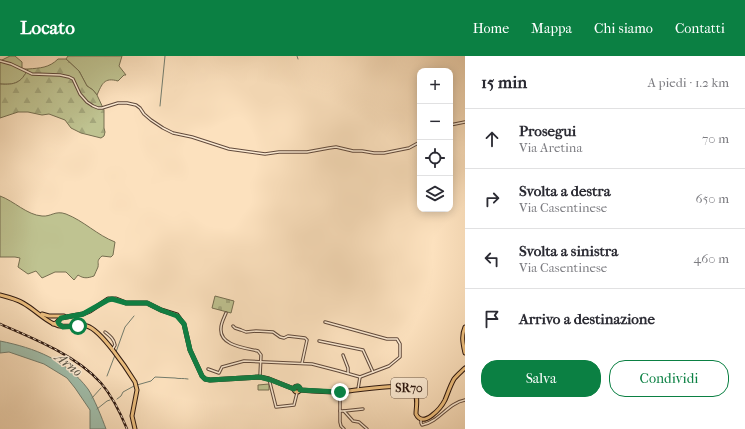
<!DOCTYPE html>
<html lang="it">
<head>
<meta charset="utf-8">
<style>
  body { margin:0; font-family:"IM FELL French Canon",serif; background:#f7f7f7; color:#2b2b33 }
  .controls { position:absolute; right:12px; top:12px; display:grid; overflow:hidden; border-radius:8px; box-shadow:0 2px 10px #0003 }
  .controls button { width:36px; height:36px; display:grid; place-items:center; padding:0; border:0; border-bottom:1px solid #e1e1e2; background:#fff; color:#2b2b33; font:20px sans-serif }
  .stop { position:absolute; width:12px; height:12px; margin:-9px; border:3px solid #0b8043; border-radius:50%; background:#fff }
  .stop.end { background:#0b8043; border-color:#fff; box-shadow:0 1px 4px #0008 }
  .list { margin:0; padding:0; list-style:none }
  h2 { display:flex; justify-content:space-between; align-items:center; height:52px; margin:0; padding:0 16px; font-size:17px }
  h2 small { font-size:13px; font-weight:400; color:#7c7c81 }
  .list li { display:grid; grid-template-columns:26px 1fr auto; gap:12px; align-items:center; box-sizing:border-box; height:60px; padding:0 16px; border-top:1px solid #e1e1e2 }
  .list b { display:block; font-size:15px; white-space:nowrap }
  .list p { margin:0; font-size:13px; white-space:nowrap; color:#7c7c81 }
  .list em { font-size:13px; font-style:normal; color:#7c7c81 }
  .actions { display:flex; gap:8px; padding:12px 16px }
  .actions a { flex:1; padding:9px 0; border:1px solid #0b8043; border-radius:16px; text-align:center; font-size:14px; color:#0b8043 }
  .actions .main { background:#0b8043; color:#fff }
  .icon { flex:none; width:22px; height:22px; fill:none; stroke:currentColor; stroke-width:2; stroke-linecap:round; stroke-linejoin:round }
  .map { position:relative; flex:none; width:465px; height:373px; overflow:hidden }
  header { display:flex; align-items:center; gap:24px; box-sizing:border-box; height:56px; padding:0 20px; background:#0b8043; color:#fff }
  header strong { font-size:19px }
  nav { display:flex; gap:22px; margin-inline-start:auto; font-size:14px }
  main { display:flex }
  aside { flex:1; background:#fff }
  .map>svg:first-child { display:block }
  .grass { fill:#bfc391; stroke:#766e50 }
  .forest { fill:url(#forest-firs); stroke:#766e50 }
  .cemetery { fill:url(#cemetery-stones); stroke:#766e50 }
  .water { fill:#a1beab; stroke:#737c6d }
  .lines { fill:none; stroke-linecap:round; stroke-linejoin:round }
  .stream { stroke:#737c6d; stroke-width:1 }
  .minor-casing { stroke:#614a3c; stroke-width:3.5 }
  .primary-casing { stroke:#2d1810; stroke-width:5 }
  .minor { stroke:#fdecd5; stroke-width:1.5 }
  .primary { stroke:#eec07f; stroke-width:3 }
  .rail-casing { stroke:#2d1810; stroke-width:2.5 }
  .rail { stroke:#fdecd5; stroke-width:1; stroke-dasharray:3; stroke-linecap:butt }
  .route { stroke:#0b8043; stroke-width:5 }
  .labels { text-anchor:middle; stroke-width:3; stroke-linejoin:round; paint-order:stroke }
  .shield { fill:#fdecd5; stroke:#6b584b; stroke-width:1 }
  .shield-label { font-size:12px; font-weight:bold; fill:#2d1810 }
  .water-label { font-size:14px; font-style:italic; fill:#565246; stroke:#fdecd5 }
</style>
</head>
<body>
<header>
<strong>Locato</strong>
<nav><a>Home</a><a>Mappa</a><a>Chi siamo</a><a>Contatti</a></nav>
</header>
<main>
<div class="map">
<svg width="465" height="373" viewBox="0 0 465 373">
  <defs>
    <pattern id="forest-firs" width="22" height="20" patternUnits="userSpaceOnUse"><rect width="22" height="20" fill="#bfc391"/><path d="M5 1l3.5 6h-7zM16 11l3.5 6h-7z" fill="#a4a77c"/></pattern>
    <pattern id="cemetery-stones" width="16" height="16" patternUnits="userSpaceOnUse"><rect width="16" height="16" fill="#bfc391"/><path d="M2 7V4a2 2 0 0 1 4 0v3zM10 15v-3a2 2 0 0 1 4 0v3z" fill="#a4a77c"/></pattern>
  </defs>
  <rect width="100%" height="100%" fill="#fce1be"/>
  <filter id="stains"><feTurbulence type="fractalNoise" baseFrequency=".005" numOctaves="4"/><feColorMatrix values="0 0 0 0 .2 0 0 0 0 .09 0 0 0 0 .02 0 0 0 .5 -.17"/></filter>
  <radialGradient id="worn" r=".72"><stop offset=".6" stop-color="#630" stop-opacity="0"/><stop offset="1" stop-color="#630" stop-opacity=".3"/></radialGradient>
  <g class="grass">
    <path d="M10,0H15L22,6V13H28C21,27 15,29 0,28V5Z"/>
    <path d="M68,0H122L119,10L126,19H124L118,25C104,21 102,28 97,39L93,34L87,30L79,15L66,3Z"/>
    <path d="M0,140C14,145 27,159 42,160C51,161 55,154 66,158C84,165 97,179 115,186L113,199L111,201L102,200C96,205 99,206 98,211C97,214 95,217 94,220C88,222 84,223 78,219L74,224L66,216H55L42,222L36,215L28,218L18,211L20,202L15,201H0Z"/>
    <polygon points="269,328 269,334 258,334 258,329"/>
  </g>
  <path class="forest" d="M58,3H66L79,15L87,30L93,34L97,39L104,54V72L105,76L104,80L101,82L81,77L71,72L65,64L49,58L42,59L28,56H18L0,62V28C15,29 21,27 28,13C40,12 49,12 58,3Z"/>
  <polygon class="cemetery" points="215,240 234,245 231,257 212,252"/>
  <path class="water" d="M0,285C35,292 66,304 88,333C94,342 102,362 106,373H90V354L75,332L67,322L44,308L9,296L0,297Z"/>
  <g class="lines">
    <g class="stream">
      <polyline points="297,0 298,3"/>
      <polyline points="160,50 165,0"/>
      <polyline points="116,296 125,271 134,260"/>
      <polyline points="107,320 115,299"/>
      <path d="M137,329L151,325L155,321C162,321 168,322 175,322C179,323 183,322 188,323"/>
      <polyline points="92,342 101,332"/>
      <polyline points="117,343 121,340 123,336 134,330"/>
      <polyline points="97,353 107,345 110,344"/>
    </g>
    <g class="minor-casing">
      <g id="minor">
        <polyline points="0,5 11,8 32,18 60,19 69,21 73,23 80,38 87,46 93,50 98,52 102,52 118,47 127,47 136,49 140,52 144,58 151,64 163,72 173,77 192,81 229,93 265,98 279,96 307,96 329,92 336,91 353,95 362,95 374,97 384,97 409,92 420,86"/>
        <polyline points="450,69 465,66"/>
        <path d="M226,257C224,262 221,267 221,272C219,290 246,292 258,295L261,299L260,320"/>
        <polyline points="233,270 235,272 241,274 246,276 256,275 273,276 280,281 284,282 288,280 305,282 307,284 302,307"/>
        <path d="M105,276C110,280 114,283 115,289L112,294"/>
        <polyline points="319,285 363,294 373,316"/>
        <polyline points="343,299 348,312 348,317"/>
        <polyline points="208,313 219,317 222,311 244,305 312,308 339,315 360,321 389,310 400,301 400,288 397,283 387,283 325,266"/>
        <polyline points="269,323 276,351 294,349 297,337"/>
        <polyline points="358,333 360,321"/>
        <polyline points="340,336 340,366 341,370 344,373"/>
        <polyline points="340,355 344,355 353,365 359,366 367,373"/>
        <polyline points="344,355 363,353"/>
        <path d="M421,364V367L422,369C439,366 448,347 465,344"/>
      </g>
    </g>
    <g class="primary-casing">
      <g id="primary">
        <path d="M0,239C8,241 16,243 23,247C34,253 43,263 54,268C65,274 76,267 87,270C101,274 127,313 135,326L137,334L132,360L135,373"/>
        <polyline points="42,258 49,260 64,260"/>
        <polyline points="53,268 56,267 61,262 83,258 90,255 108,243 116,243 126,247 147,247 161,254 177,259 180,263 184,268 190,294 202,320 205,323 210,324 260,321 269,323 294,333"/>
        <path d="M465,271C461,280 463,288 465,297"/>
        <circle cx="297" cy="333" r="3"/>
        <path d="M300,334C313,335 327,336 340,336C354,335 404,325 413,335C419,340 416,351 416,358C423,373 441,352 445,344C448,337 450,330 454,323C457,319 461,316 465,312"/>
      </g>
    </g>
    <use href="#minor" class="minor"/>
    <use href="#primary" class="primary"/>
    <g class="rail-casing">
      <path id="rail" d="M0,268C33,282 77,300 101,327C113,341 120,356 127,373"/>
    </g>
    <use href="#rail" class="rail"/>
  </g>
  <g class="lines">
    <polyline class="route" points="78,270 63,271 59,268 58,266 61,262 83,258 90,254 108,244 112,243 126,247 147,247 161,254 177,260 184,268 190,294 202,320 205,323 210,324 260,321 271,324 294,333 295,331 298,330 300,332 300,334 340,336"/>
  </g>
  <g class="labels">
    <rect class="shield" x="391" y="322" width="36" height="20" rx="3"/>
    <g class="shield-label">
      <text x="409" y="336">SR70</text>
    </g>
    <g class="water-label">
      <text transform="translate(69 308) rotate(38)" y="5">Arno</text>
    </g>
  </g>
  <rect width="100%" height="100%" filter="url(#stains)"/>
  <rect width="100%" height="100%" fill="url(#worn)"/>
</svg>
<div class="controls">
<button>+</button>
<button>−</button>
<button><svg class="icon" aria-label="locate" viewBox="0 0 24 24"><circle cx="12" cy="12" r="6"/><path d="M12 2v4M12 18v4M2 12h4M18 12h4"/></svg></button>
<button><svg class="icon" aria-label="layers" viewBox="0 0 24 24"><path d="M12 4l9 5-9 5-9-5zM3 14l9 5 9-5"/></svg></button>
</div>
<div class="stop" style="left:78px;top:270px"></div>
<div class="stop end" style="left:340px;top:336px"></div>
</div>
<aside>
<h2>15 min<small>A piedi · 1.2 km</small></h2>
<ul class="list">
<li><svg class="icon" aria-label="ahead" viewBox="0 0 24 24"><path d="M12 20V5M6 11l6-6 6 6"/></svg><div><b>Prosegui</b><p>Via Aretina</p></div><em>70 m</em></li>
<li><svg class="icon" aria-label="right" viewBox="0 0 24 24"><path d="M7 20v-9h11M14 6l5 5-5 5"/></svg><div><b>Svolta a destra</b><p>Via Casentinese</p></div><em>650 m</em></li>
<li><svg class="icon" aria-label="left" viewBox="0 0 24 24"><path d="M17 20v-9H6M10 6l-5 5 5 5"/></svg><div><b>Svolta a sinistra</b><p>Via Casentinese</p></div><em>460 m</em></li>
<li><svg class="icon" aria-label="arrive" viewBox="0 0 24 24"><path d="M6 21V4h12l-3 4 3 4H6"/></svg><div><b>Arrivo a destinazione</b></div></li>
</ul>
<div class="actions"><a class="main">Salva</a><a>Condividi</a></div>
</aside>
</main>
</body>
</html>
